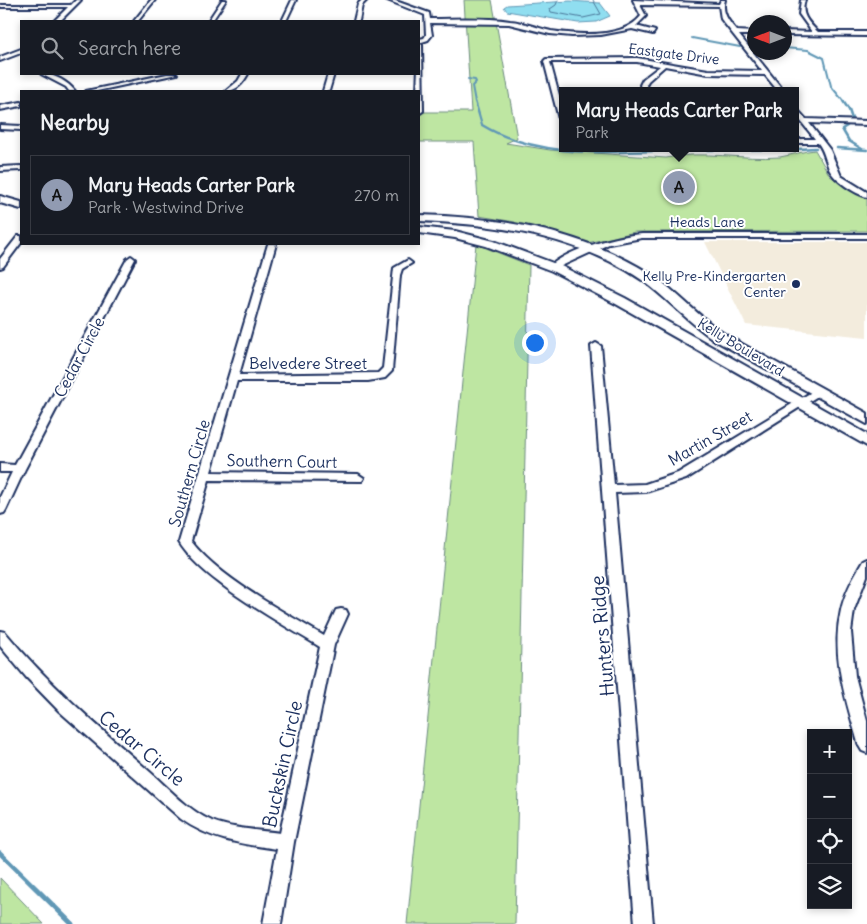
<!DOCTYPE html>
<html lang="en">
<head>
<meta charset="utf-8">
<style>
  body { margin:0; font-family:Delius,sans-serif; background:#242831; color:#f1f3f6 }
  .controls { position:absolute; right:15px; bottom:15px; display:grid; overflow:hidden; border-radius:0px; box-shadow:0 2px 8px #0003 }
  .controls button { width:45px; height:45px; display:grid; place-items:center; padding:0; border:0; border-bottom:1px solid #363941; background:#171b24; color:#f1f3f6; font:25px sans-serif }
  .compass { position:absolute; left:747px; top:15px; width:45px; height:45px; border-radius:50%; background:#171b24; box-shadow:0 2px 8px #0003; rotate:270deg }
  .you { position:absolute; left:534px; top:342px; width:18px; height:18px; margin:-12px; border:4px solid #fff; border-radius:50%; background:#1a73e8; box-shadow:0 0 0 8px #1a73e833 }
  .badge { display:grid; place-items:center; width:32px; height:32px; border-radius:50%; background:#919bb2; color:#111; font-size:16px; font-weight:700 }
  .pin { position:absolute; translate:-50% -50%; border:2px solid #fff; box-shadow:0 1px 5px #0006 }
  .popup { position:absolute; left:559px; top:87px; width:240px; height:65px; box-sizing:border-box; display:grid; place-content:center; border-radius:0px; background:#171b24; filter:drop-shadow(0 1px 4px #0005); font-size:16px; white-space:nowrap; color:#9ea1a6 }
  .popup b { font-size:19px; color:#f1f3f6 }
  .popup::after { content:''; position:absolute; left:50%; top:100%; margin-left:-10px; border:10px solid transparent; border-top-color:#171b24 }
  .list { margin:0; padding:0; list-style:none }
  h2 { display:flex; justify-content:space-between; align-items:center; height:65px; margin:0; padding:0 20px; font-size:21px }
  h2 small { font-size:16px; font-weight:400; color:#9ea1a6 }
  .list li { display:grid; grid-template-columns:32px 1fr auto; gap:15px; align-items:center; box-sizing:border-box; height:80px; margin:0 10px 10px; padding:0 10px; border:1px solid #363941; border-radius:0px }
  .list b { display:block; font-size:19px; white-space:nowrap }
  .list p { margin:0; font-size:16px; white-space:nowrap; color:#9ea1a6 }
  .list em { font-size:16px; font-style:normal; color:#9ea1a6 }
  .icon { flex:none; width:28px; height:28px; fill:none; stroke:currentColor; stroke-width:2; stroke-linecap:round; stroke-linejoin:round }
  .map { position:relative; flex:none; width:867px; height:924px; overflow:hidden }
  .search { position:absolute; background:#171b24; box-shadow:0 2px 8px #0003; left:20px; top:20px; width:400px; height:55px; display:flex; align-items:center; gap:12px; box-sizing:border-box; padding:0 18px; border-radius:0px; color:#9ea1a6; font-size:19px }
  .panel { position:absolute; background:#171b24; box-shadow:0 2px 8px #0003; left:20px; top:90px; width:400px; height:155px; border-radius:0px }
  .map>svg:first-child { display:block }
  .built { fill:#f3ecdd }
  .green { fill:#bee6a2; stroke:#6c8a80 }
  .water { fill:#90def0; stroke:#6198b6 }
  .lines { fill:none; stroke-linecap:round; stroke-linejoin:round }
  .shore { stroke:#4a7598; stroke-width:1 }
  .stream-far2 { stroke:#6198b6; stroke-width:2 }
  .stream-far1 { stroke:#6198b6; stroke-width:2.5 }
  .stream { stroke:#6198b6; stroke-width:5 }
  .street-casing { stroke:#1b2f5e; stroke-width:4 }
  .secondary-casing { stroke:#1b2f5e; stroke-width:4 }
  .street { fill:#fff; fill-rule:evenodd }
  .secondary { fill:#fff; fill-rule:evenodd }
  .poi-dot { fill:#1b2f5e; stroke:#fff; stroke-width:2 }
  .labels { text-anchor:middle; stroke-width:4; stroke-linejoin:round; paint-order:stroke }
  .far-street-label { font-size:14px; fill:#1b2f5e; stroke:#fff }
  .far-poi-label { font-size:14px; fill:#1b2f5e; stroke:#fff; text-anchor:end }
  .street-label { font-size:16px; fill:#1b2f5e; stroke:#fff }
  .near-street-label { font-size:19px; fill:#1b2f5e; stroke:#fff }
</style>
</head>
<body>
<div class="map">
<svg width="867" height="924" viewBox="0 0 867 924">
  <rect width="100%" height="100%" fill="#fff"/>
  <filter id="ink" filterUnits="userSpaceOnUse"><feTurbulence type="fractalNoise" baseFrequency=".02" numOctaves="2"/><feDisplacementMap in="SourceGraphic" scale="10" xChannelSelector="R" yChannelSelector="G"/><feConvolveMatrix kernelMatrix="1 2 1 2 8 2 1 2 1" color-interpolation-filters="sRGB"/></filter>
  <g filter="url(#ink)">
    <polygon class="built" points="705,242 867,242 867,337 746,325"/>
    <g class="green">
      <path d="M464,0H492L517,138L506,143L550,150L666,158C703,150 742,160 780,157C792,155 803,151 815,150L830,176L867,199V231L635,232L583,244L516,226L515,222L479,216L474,142H419V112H471Z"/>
      <polygon points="476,244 529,265 515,924 407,924"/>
      <polygon points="0,878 44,924 0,924"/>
    </g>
    <polygon class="water" points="570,1 600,3 610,16 596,22 578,23 507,11 504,7 507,5"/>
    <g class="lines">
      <polyline class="shore" points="558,0 556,5 550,9 551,12 583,18 601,14 593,0"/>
      <g class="stream-far2">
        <polyline points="692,38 740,47"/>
        <polyline points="784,48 808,50 824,58 831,86 844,102"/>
        <polyline points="468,79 475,80 476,82 472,86 475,102"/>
      </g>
      <g class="stream-far1">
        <path d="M475,101L482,125C543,162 622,151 690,150C732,149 774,151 816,148"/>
        <polyline points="843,101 849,110 852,119"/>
        <polyline points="847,126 842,129 849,141 862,149"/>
        <polyline points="837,148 867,150"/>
      </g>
      <polyline class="stream" points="0,853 72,924"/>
      <g class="street-casing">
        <g id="street">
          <polygon points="76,0 81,0 60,21 54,21 68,7 0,7 0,5 71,5"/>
          <polygon points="151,0 155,0 138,21 134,21"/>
          <polygon points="222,0 226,0 212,21 208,21"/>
          <polygon points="292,0 296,0 286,21 282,21"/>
          <polygon points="362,0 367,0 362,5 359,21 354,21 358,4"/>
          <path d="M387,0H393L429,13L430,19C456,19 484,17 510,21C524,22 537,28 551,31C578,35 623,39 641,16L633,0L719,4L721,0H725C721,12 729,22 737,31L754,32V35H739L784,91H778L765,75L708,74L665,66L648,81L646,85L648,91H642L640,85L643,79L660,66L637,62H550L563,110V125L560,123L544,61L546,59L637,58L708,70L762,71L721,19L719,6L640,5L646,16L636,26L655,31L653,34L632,29L601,35L572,36L550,34L509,24L430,23L432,35L428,40L419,43V39L424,38L426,35L425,15Z"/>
          <path d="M801,0H805C800,14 808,22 818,32H867V36L784,35V31L812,32L799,14Z"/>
          <polygon points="419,43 422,45 423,111 420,113 419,91 417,91"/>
          <polygon points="21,49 21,53 0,61 0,57"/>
          <path d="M41,74C53,73 68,82 75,91H69L66,87Z"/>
          <polygon points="167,74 177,74 97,91 86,91"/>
          <path d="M242,74H248C243,83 237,91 226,91L238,81Z"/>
          <polygon points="328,74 334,74 329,91 323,91"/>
          <polygon points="21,102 21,106 0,110 0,106"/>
          <path d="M795,107L806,119L867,121V125L809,123L830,150L841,176L867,192V197C854,193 835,181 829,169C825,159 824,151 818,143H795V139H815L795,114Z"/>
          <polygon points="0,125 21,126 21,130 0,129"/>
          <polygon points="21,166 21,170 0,171 0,167"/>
          <path d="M642,234H867V238H642L609,244L557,268L554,269L550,266C569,249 616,236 642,234Z"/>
          <polygon points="18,236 21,236 21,243 3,267 0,268 0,259"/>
          <path d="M268,244H276L239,375L378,373L383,368L394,268L408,260L412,263L402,269L400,275L392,371L385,378L368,381H237L211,472L358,474L364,478L362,481L209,480L191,541C219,578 284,612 324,636L336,610L341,609L346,610L348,614L334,645L294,842L281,924H263L277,849C242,844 210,840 181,819L59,711L26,677L0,646V631L5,632C48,684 99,727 150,772C169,789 189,811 212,821C233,829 258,830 280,833L320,647C281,623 201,580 179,542Z"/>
          <polygon points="131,256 135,259 25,469 6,510 4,513 0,514 0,497 12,472 0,472 0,464 15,465 127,259"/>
          <polygon points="596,343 601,346 614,485 645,484 678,473 815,390 823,390 824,392 686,479 646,492 615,493 653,924 635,924 591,346"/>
          <path d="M867,559V576L854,610L851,632L855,676L867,721V753L862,751L859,746C847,703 830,656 841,610C845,592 854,576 863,561Z"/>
        </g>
      </g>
      <g class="secondary-casing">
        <g id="secondary">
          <polygon points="0,196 21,202 21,209 0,203"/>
          <path d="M419,215C498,217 580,230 649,273C677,291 698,317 726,335L867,413V424L716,341C689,323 668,299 642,280C577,236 496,224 419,221Z"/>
          <polygon points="419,227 455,231 494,241 561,266 625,298 867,434 867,446 616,304 552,271 486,246 455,238 419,233"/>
        </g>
      </g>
      <use href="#street" class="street"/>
      <use href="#secondary" class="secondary"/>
    </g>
  </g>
  <circle class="poi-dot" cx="796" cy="284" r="5"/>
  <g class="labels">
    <g class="far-street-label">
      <text transform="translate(674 54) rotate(7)" y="5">Eastgate Drive</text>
      <text x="707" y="227">Heads Lane</text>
      <text transform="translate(741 347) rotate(31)" y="5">Kelly Boulevard</text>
    </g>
    <g class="far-poi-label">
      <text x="786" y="281">Kelly Pre-Kindergarten<tspan x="786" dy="16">Center</tspan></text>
    </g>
    <g class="street-label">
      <text transform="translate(79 357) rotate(-62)" y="6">Cedar Circle</text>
      <text x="308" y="369">Belvedere Street</text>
      <text transform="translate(710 438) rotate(-30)" y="6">Martin Street</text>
      <text transform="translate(282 461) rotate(1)" y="6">Southern Court</text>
      <text transform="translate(189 473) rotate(-74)" y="6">Southern Circle</text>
    </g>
    <g class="near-street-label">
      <text transform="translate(602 636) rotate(-95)" y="7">Hunters Ridge</text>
      <text transform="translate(142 748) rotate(40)" y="7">Cedar Circle</text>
      <text transform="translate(282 764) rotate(-78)" y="7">Buckskin Circle</text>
    </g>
  </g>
</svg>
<div class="controls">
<button>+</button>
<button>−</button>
<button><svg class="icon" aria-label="locate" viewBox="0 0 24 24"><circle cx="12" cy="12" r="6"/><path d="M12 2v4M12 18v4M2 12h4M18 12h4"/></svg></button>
<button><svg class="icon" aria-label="layers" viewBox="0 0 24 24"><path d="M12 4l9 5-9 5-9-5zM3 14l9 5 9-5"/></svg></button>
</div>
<svg class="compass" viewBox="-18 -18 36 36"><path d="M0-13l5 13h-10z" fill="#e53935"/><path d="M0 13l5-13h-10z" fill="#9ea1a6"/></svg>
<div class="you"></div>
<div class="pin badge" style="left:679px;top:187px">A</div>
<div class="popup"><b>Mary Heads Carter Park</b>Park</div>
<div class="search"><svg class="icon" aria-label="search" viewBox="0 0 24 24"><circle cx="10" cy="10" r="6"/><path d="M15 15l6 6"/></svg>Search here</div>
<section class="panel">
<h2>Nearby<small></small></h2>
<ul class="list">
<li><span class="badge">A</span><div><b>Mary Heads Carter Park</b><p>Park · Westwind Drive</p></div><em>270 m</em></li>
</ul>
</section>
</div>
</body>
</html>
